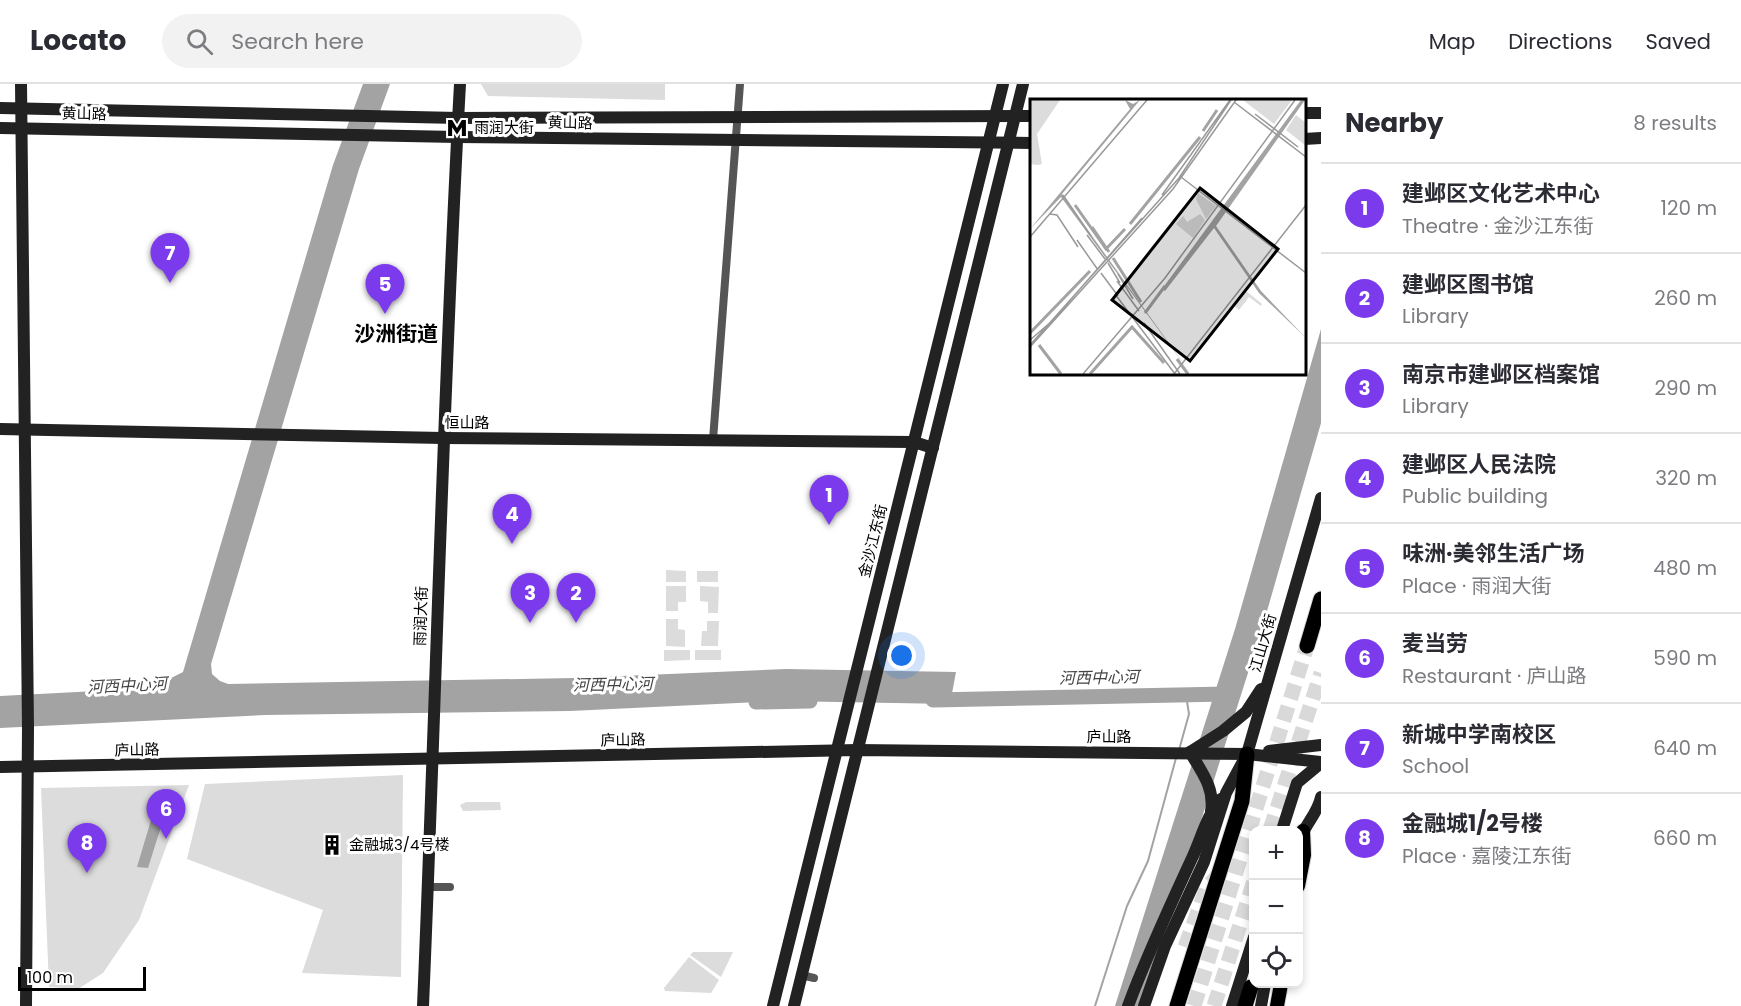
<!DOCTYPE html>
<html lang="en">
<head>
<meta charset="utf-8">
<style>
  body { margin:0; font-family:Poppins,"Noto Sans SC",sans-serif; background:#f2f2f3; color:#2b2b33 }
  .controls { position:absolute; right:18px; bottom:18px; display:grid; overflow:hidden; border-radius:12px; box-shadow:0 3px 9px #0003 }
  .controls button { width:54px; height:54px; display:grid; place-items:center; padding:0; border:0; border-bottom:2px solid #e1e1e2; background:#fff; color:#2b2b33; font:30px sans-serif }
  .scale { position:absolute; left:18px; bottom:15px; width:128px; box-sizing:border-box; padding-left:6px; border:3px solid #000; border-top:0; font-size:16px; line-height:21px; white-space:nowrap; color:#000; -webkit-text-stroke:4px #fff; paint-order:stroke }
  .you { position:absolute; left:902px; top:572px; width:21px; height:21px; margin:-15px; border:4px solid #fff; border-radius:50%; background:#1a73e8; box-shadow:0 0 0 9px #1a73e833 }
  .badge { display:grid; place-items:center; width:39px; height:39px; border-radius:50%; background:#7c3aed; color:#fff; font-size:20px; font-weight:700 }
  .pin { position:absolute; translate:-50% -50px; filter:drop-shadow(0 2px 3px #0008) }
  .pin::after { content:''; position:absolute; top:32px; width:21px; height:18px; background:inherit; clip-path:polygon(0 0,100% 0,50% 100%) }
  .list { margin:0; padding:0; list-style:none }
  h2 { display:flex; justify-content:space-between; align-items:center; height:78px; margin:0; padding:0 24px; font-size:26px }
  h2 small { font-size:20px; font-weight:400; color:#7c7c81 }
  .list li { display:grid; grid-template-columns:39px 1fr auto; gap:18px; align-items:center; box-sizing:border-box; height:90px; padding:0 24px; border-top:2px solid #e1e1e2 }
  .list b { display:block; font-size:22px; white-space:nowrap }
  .list p { margin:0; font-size:20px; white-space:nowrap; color:#7c7c81 }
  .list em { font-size:20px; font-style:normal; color:#7c7c81 }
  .icon { flex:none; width:33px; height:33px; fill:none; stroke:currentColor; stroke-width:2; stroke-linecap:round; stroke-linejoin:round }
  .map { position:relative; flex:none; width:1321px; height:922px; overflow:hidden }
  header { display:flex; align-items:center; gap:36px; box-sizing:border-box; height:84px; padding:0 30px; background:#fff; border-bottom:2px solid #e1e1e2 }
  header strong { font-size:28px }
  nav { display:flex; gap:33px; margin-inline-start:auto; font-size:21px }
  .search { width:420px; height:54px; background:#f2f2f3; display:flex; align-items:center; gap:15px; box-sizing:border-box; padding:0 21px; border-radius:33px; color:#7c7c81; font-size:22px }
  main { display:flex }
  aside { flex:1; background:#fff }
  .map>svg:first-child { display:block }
  .green { fill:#dcdcdc }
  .water { fill:#a3a3a3 }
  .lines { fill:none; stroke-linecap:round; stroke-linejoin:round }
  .stream { stroke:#a3a3a3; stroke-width:2 }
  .river { stroke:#a3a3a3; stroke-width:15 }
  .highway-tunnel { stroke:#d9d9d9; stroke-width:15; stroke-dasharray:15 8; stroke-linecap:butt }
  .primary-casing { stroke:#dbdbdb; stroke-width:16 }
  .highway-casing { stroke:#dbdbdb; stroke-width:17 }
  .street { stroke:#555; stroke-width:8 }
  .secondary { stroke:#222; stroke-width:12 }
  .primary { stroke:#000; stroke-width:14 }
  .highway { stroke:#000; stroke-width:15 }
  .labels { text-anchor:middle; stroke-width:6; stroke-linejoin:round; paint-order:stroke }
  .street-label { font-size:15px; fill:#000; stroke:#fff }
  .poi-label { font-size:15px; fill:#000; stroke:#fff; text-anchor:start }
  .water-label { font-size:16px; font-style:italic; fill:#444; stroke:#fff }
  .district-label { font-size:21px; font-weight:bold; fill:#000; stroke:#fff }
  .inset-river { fill:none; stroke:#a3a3a3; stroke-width:3 }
  .inset-road { fill:none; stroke:#999; stroke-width:1.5 }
  .view { fill:#000; fill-opacity:0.15; stroke:#000; stroke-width:3 }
  .inset-edge { fill:none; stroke:#000; stroke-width:3 }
</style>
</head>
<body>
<header>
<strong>Locato</strong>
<div class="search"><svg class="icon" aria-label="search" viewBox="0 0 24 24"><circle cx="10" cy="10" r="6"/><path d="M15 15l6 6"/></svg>Search here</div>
<nav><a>Map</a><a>Directions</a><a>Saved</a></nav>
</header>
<main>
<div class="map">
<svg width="1321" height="922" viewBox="0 0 1321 922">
  <rect width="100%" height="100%" fill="#fff"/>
  <g class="green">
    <polygon points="481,0 665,0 665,16 488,12"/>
    <polygon points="666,486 686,487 686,498 666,498"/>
    <rect x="697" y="487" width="21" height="11"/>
    <polygon points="666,502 686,502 686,518 678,518 678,527 666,527"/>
    <polygon points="700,502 719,503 718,529 708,529 708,518 700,517"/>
    <polygon points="666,535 678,535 678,545 685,546 685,563 666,562"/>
    <polygon points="707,537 719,537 718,562 701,562 702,547 707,547"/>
    <polygon points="664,566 690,566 690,576 664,577"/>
    <rect x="695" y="566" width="26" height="10"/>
    <polygon points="403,691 401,893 302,889 323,826 187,775 205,700"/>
    <polygon points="189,701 139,836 103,889 78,905 49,903 41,704"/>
    <polygon points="466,718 500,718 501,726 463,727 460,721"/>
    <polygon points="693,868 733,868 721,893 690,871"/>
    <polygon points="689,873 719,896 711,909 665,907 664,904"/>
  </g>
  <g class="water">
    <polygon points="363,0 390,0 359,85 211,580 212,590 220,597 228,600 574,594 786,585 956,588 950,620 781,617 570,627 265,631 0,644 0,612 135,605 159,600 183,588 333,81"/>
    <polygon points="1321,245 1321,339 1261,548 1142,922 1115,922 1235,545"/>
    <polygon points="155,711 171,711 148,784 137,783 157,716"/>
  </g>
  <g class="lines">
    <g class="stream">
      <polyline points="1179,666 1189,630 1186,611"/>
      <polyline points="1095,922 1127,822 1148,777 1176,674"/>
    </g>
    <g class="river">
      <polyline points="933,616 1227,610"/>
      <polyline points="756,618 810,617"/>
    </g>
    <g class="highway-tunnel">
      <polyline points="1270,746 1321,589"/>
      <polyline points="1185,863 1207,803 1220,789"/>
      <polyline points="1194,922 1307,562"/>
      <polyline points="1214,922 1254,797"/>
    </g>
    <g class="primary-casing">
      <g id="primary">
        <polyline points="1298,802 1304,771 1303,747"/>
        <polyline points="1277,922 1281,900"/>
      </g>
    </g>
    <g class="highway-casing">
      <g id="highway">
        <polyline points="1307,562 1321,515"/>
        <polyline points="1177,922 1242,717 1247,670"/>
        <polyline points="1245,922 1251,903"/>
      </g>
    </g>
    <g class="street">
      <polyline points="713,356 740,0"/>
      <polyline points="428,803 450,803"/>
      <polyline points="801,891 814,894"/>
    </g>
    <g class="secondary">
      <polyline points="21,0 28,644 26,922"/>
      <polyline points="0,24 458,34 1032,32"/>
      <polyline points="1304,29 1321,29"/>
      <polyline points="0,44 457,53 1032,59"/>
      <polyline points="1304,55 1321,54"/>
      <polyline points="0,345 443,354 914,358 933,364"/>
      <polyline points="1269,667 1321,661"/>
      <polyline points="1190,668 1223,647 1246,628 1261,605"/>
      <path d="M1190,668C1201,687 1215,704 1211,727"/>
      <polyline points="0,683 857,666 1247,670 1321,678"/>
      <polyline points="1282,746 1297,699 1321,679"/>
      <path d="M1300,756C1305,740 1318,729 1321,713"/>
      <path d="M423,922C436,615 443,307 460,0"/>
      <polyline points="773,922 1003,0"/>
      <polyline points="794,922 1023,0"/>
      <path d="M1128,922C1147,871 1170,822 1193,772C1202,752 1207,731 1221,715"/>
      <polyline points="1144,922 1165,862 1204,778 1226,709 1247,670 1321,414"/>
      <polyline points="1232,922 1254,853"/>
      <polyline points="1261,922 1265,900"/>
    </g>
    <use href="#primary" class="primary"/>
    <use href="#highway" class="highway"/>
  </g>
  <defs>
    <g id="metro-bare" transform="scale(1.62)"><path d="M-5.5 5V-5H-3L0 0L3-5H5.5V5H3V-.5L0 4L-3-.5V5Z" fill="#000" stroke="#fff" stroke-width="2.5" paint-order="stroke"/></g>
    <g id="building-bare" transform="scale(1.62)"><path d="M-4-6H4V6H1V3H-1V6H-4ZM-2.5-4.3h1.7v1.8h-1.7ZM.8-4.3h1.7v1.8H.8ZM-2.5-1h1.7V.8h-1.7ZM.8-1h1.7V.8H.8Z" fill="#000" stroke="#fff" stroke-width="2.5" paint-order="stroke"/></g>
  </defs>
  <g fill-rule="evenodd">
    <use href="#metro-bare" x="457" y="44"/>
    <use href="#building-bare" x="332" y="761"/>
  </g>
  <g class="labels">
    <g class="street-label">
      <text transform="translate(84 30) rotate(1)" y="5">黄山路</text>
      <text transform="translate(570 39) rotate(1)" y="5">黄山路</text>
      <text x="467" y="344">恒山路</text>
      <text transform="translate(873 457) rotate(-76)" y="5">金沙江东街</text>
      <text transform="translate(421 532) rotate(-88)" y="5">雨润大街</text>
      <text transform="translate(1263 559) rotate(-74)" y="5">江山大街</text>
      <text x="1109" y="658">庐山路</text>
      <text transform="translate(623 656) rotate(-1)" y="5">庐山路</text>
      <text transform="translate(137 666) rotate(-1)" y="5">庐山路</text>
    </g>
    <g class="poi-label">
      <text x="474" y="49">雨润大街</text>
      <text x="349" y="766">金融城3/4号楼</text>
    </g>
    <g class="water-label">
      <text transform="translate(1099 593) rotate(-1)" y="6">河西中心河</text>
      <text transform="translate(613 600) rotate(-1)" y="6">河西中心河</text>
      <text transform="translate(127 601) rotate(-3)" y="6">河西中心河</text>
    </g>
    <g class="district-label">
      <text x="396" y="257">沙洲街道</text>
    </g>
  </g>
  <g transform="translate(1030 15)">
    <rect width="276" height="276" fill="#fff"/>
    <path d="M0,1H30L7,35L12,65L8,66L0,65ZM213,1H262L244,25ZM266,16L276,24V47L256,31ZM168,94L186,107L176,120L166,100ZM170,115L175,121L163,139L146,125L153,117L157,123ZM215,191L232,205L231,207L219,198L209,211L203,206Z" fill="#dcdcdc"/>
    <path d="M95,1L103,5L110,1L32,95L161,275L31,98L0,130L100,10ZM271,1H275L186,127L231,192L276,239L229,194L184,129L135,192L132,190Z" fill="#a3a3a3"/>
    <path class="inset-river" d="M173,32L187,11M45,106L76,150L95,130M100,125L170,38M62,128L79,153M83,159L111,203M115,214L135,187M0,234L60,172M9,246L31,275M147,260L158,275M60,275L102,228L134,264"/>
    <path class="inset-road" d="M204,3L276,58M225,15L268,48M151,78L276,174M33,96L61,137M132,96L200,1M20,115L27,116L48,148M57,136L75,160M0,138L117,1M47,141L68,171M78,164L90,184M71,174L88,197M88,175L103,200M87,182L109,212M85,195L145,275M114,224L150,275M0,241L22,222L112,119M0,246L149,79L201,1M0,248L143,90L206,1M53,275L135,179L265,1M144,275L276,106"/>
    <path class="view" d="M170,89L248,150L160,262L82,201Z"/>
    <rect width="276" height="276" class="inset-edge"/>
  </g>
</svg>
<div class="controls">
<button>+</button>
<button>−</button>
<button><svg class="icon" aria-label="locate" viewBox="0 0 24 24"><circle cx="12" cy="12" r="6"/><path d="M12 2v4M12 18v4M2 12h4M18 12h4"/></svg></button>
</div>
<div class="scale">100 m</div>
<div class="you"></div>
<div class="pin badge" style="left:829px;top:441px">1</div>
<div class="pin badge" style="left:576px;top:539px">2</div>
<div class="pin badge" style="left:530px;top:539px">3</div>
<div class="pin badge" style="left:512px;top:460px">4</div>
<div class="pin badge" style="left:385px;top:230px">5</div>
<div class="pin badge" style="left:166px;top:755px">6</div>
<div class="pin badge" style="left:170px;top:199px">7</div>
<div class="pin badge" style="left:87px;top:789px">8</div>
</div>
<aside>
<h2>Nearby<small>8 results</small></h2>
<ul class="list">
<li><span class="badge">1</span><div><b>建邺区文化艺术中心</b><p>Theatre · 金沙江东街</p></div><em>120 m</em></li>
<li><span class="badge">2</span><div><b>建邺区图书馆</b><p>Library</p></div><em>260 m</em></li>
<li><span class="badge">3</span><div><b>南京市建邺区档案馆</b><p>Library</p></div><em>290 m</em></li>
<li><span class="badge">4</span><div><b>建邺区人民法院</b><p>Public building</p></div><em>320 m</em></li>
<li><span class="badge">5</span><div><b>味洲·美邻生活广场</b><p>Place · 雨润大街</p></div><em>480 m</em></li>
<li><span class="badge">6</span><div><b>麦当劳</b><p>Restaurant · 庐山路</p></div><em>590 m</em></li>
<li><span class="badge">7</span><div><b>新城中学南校区</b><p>School</p></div><em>640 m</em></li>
<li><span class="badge">8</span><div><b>金融城1/2号楼</b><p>Place · 嘉陵江东街</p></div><em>660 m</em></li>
</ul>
</aside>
</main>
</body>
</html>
